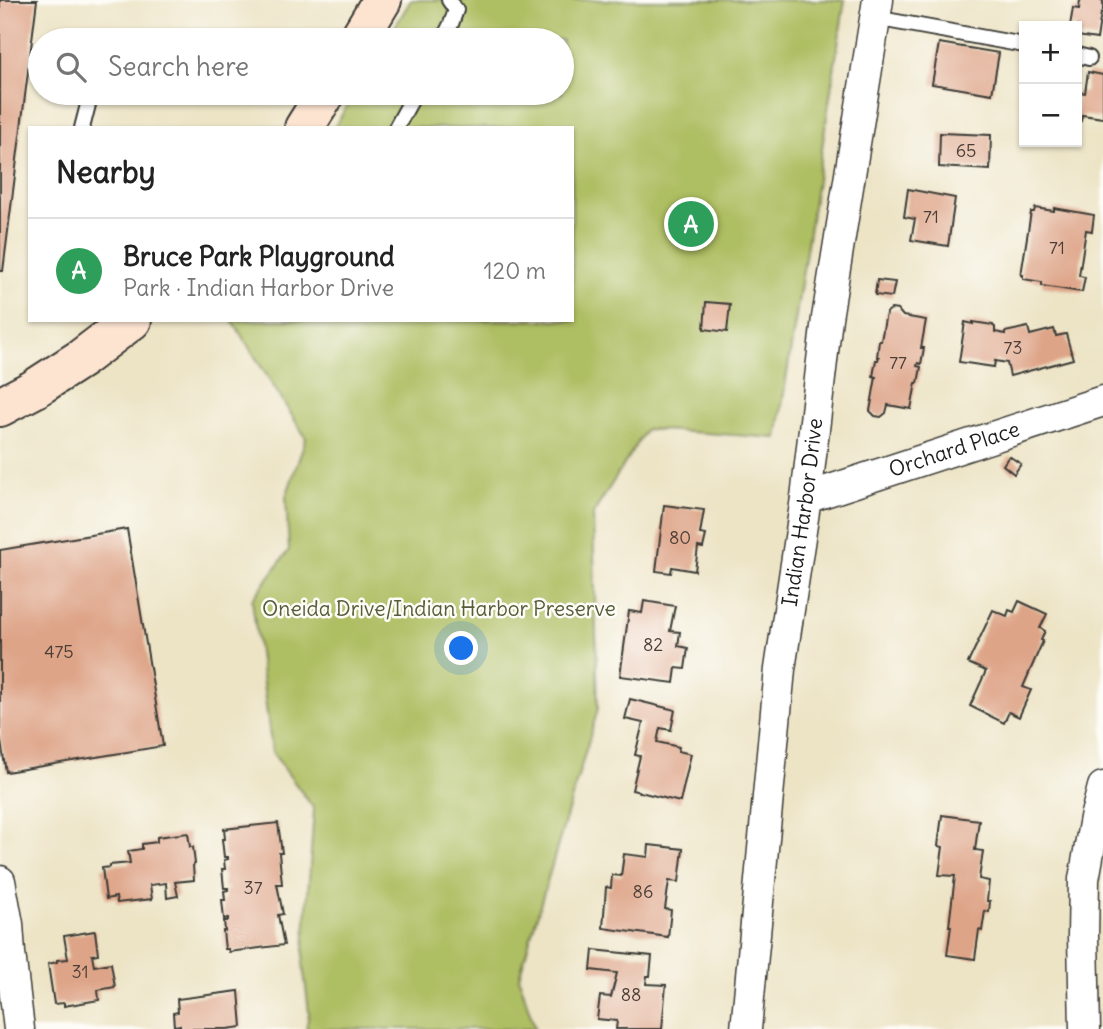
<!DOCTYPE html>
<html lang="en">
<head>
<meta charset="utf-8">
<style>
  body { margin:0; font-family:Delius,sans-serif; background:#f6f6f6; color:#222 }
  .controls { position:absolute; right:21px; top:21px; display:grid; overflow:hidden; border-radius:0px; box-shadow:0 2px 5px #0004 }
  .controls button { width:63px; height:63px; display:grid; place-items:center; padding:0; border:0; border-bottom:2px solid #e0e0e0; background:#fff; color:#222; font:35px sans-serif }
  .you { position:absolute; left:462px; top:649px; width:24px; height:24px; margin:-18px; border:5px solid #fff; border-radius:50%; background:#1a73e8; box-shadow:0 0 0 10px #1a73e833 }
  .badge { display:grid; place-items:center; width:46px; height:46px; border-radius:50%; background:#d1495b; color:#fff; font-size:23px; font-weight:700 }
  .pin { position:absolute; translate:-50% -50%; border:4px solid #fff; box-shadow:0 2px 7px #0006 }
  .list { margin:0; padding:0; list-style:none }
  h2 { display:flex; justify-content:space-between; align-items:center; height:91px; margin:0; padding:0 28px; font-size:30px }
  h2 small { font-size:23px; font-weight:400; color:#767676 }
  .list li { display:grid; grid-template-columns:46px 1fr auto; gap:21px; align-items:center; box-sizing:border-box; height:105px; padding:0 28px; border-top:2px solid #e0e0e0 }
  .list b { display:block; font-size:26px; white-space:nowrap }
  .list p { margin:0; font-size:23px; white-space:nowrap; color:#767676 }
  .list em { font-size:23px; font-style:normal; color:#767676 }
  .icon { flex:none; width:38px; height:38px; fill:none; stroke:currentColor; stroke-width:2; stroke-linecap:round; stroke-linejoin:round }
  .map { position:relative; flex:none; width:1103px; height:1029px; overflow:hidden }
  .search { position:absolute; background:#fff; box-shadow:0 2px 5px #0004; left:28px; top:28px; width:546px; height:77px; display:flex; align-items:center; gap:18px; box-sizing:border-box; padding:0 24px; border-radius:38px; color:#767676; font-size:26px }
  .panel { position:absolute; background:#fff; box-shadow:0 2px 5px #0004; left:28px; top:126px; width:546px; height:196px; border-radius:0px }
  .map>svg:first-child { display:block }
  .green { fill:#aebe62; stroke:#656d3f; stroke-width:2 }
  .building { fill:#dea488 }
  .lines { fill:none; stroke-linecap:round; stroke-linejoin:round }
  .lane-casing { stroke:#3b3a36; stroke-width:18 }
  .street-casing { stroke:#3b3a36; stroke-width:33 }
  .secondary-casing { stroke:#3b3a36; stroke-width:42 }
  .lane { stroke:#fff; stroke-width:14 }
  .street { stroke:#fff; stroke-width:30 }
  .secondary { stroke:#fde4d1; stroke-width:38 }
  .labels { text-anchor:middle; stroke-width:5; stroke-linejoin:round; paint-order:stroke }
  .number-label { font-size:18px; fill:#4c3e37 }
  .street-label { font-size:21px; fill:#1c1c1c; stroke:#fdfcf7 }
  .park-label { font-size:21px; fill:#565d38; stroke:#fdfcf7 }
</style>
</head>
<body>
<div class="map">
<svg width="1103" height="1029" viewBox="0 0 1103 1029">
  <rect width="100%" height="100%" fill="#fdfcf7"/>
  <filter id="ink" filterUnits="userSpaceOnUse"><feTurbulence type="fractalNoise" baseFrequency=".0143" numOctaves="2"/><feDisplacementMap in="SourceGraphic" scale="14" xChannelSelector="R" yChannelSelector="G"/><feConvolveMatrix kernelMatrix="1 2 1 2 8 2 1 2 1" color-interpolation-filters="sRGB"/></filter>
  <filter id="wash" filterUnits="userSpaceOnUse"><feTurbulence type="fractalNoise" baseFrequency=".00686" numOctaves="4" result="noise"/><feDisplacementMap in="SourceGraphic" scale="28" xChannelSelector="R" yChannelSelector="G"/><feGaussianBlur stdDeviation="1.57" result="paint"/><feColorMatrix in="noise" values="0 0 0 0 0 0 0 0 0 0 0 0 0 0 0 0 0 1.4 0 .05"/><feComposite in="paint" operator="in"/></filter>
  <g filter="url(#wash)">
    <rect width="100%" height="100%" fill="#ede4c6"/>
    <polygon class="green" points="411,0 845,0 777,438 646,429 593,514 598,709 519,977 535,1029 306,1029 309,1013 303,964 314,809 272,752 252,600 289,550 286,497 306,438 232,320 572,320 572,128 334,128 355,93 562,93 562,40 387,40"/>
    <g id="blocks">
      <g class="building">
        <polygon points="0,0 37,0 3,271 0,271"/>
        <polygon points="1080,0 1103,0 1103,14 1101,13 1097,39 1077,36 1077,26 1070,26 1073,8 1079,9"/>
        <polygon points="939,43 999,53 992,94 932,84"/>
        <polygon points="1088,72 1103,75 1103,118 1082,115 1081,121 1077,120 1077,92 1085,93"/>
        <polygon points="940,133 991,135 990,170 939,167"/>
        <polygon points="908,189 955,198 948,246 911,240 915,219 904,217"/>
        <polygon points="1035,208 1054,211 1054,208 1094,215 1092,231 1086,230 1079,276 1085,277 1082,292 1042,286 1042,282 1023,279 1023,275 1021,275 1031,212 1034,212"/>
        <polygon points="877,280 895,282 892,297 875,295"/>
        <polygon points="706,302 730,304 727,332 704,329"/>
        <polygon points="891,309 898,310 903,316 926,320 921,348 924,348 921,364 918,363 917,366 921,367 918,383 916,383 911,409 888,405 886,413 881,417 875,416 870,411 876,377 873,376 876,360 878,360 879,357 877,357 879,341 881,341 886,313"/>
        <polygon points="965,322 973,324 973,322 993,325 993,326 995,327 995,332 1005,334 1005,332 1028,327 1030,335 1054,329 1056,336 1066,334 1073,359 1010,376 1007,363 995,361 994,367 959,362"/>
        <polygon points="1009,456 1021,464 1014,474 1003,465"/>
        <polygon points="664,505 704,510 700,534 706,535 703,548 698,547 695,571 672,567 671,573 656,571"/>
        <polygon points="127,529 163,746 6,772 0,736 0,550"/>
        <polygon points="644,601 675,606 670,631 680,632 678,646 688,648 685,669 676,668 674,683 620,676 629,611 642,613"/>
        <polygon points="1019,601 1047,614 1040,628 1045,631 1041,640 1043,641 1023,687 1031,690 1019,717 1009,712 1004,723 970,706 986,671 968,663 993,610 1007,616 1009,610 1014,612"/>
        <polygon points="630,699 675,710 671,730 660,728 657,742 679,747 678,751 691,754 680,802 632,790 640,756 635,755 643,723 625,719"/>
        <polygon points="942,815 979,820 975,850 983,851 979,879 989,881 987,901 990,901 989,912 985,911 982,931 979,930 975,959 947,955 951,926 949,926 955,876 939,875 943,847 938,846"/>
        <polygon points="278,823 282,853 279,853 282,884 277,884 283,914 278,915 284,945 229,952 228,949 225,949 223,931 225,931 224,921 228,921 228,918 224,919 222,900 225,900 224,891 228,890 228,888 224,888 222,869 225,869 224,860 228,859 228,857 224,857 222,839 225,839 224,829"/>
        <polygon points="188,833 190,847 193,847 195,864 193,865 194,880 175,882 178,896 167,898 166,883 150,885 152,899 117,903 116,897 106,899 102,868 110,867 110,865 130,863 128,851 142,849 142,844 157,842 157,837"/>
        <polygon points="649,845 683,849 679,882 669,881 665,909 671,910 668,937 603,928 606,887 611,888 612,875 621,876 624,854 648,857"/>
        <polygon points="95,931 98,954 92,955 94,966 111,963 115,987 98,990 99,1000 64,1006 64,1003 54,1004 48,964 57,962 57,960 68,959 64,936"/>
        <polygon points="593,950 652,956 650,976 647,976 646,984 666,985 662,1029 616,1029 617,1021 597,1019 600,996 611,997 617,973 591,970"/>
        <polygon points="239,991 242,1027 227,1029 180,1029 180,1025 174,1026 173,1013 178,1012 177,999"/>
      </g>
    </g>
  </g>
  <g filter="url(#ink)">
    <use href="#blocks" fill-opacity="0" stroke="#3b3a36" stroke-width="2"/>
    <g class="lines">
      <g class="lane-casing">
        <g id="lane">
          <polyline points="875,18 1024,45"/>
          <polyline points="443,40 451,24 456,10 449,0"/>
          <polyline points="1077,55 1089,58"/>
          <polyline points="82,128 91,93"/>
          <polyline points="396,128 415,93"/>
        </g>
      </g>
      <g class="street-casing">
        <g id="street">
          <path id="s1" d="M806,498L1103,401"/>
          <polyline points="0,881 8,924 10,953 19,1029"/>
          <path id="s2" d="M746,1029L780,669L806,498L827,318L878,0"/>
          <polyline points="1085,1029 1083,936 1084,879 1095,818 1103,787"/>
        </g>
      </g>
      <g class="secondary-casing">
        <g id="secondary">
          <polyline points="358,40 382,0"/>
          <polyline points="304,128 326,93"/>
          <polyline points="0,407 34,389 82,358 132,320"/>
        </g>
      </g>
      <use href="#lane" class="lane"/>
      <use href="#street" class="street"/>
      <use href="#secondary" class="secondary"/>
    </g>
  </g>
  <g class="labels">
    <g class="number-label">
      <text x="966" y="157">65</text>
      <text x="931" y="223">71</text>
      <text x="1057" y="254">71</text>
      <text x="1013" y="354">73</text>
      <text x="898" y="369">77</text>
      <text x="680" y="544">80</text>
      <text x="653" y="651">82</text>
      <text x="59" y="658">475</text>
      <text x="253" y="894">37</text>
      <text x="643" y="898">86</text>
      <text x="80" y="978">31</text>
      <text x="631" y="1001">88</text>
    </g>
    <g class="street-label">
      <text dy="7" stroke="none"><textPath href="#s1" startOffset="156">Orchard Place</textPath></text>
      <text dy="7" stroke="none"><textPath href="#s2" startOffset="520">Indian Harbor Drive</textPath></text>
    </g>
    <g class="park-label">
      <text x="439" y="616">Oneida Drive/Indian Harbor Preserve</text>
    </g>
  </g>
</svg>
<div class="controls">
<button>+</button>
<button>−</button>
</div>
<div class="you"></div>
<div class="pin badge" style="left:691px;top:224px;background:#2e9e5b">A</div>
<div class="search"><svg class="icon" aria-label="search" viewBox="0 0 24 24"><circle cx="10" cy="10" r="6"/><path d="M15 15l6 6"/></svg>Search here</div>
<section class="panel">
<h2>Nearby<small></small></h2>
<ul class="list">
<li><span class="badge" style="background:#2e9e5b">A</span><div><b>Bruce Park Playground</b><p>Park · Indian Harbor Drive</p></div><em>120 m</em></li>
</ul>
</section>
</div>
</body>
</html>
